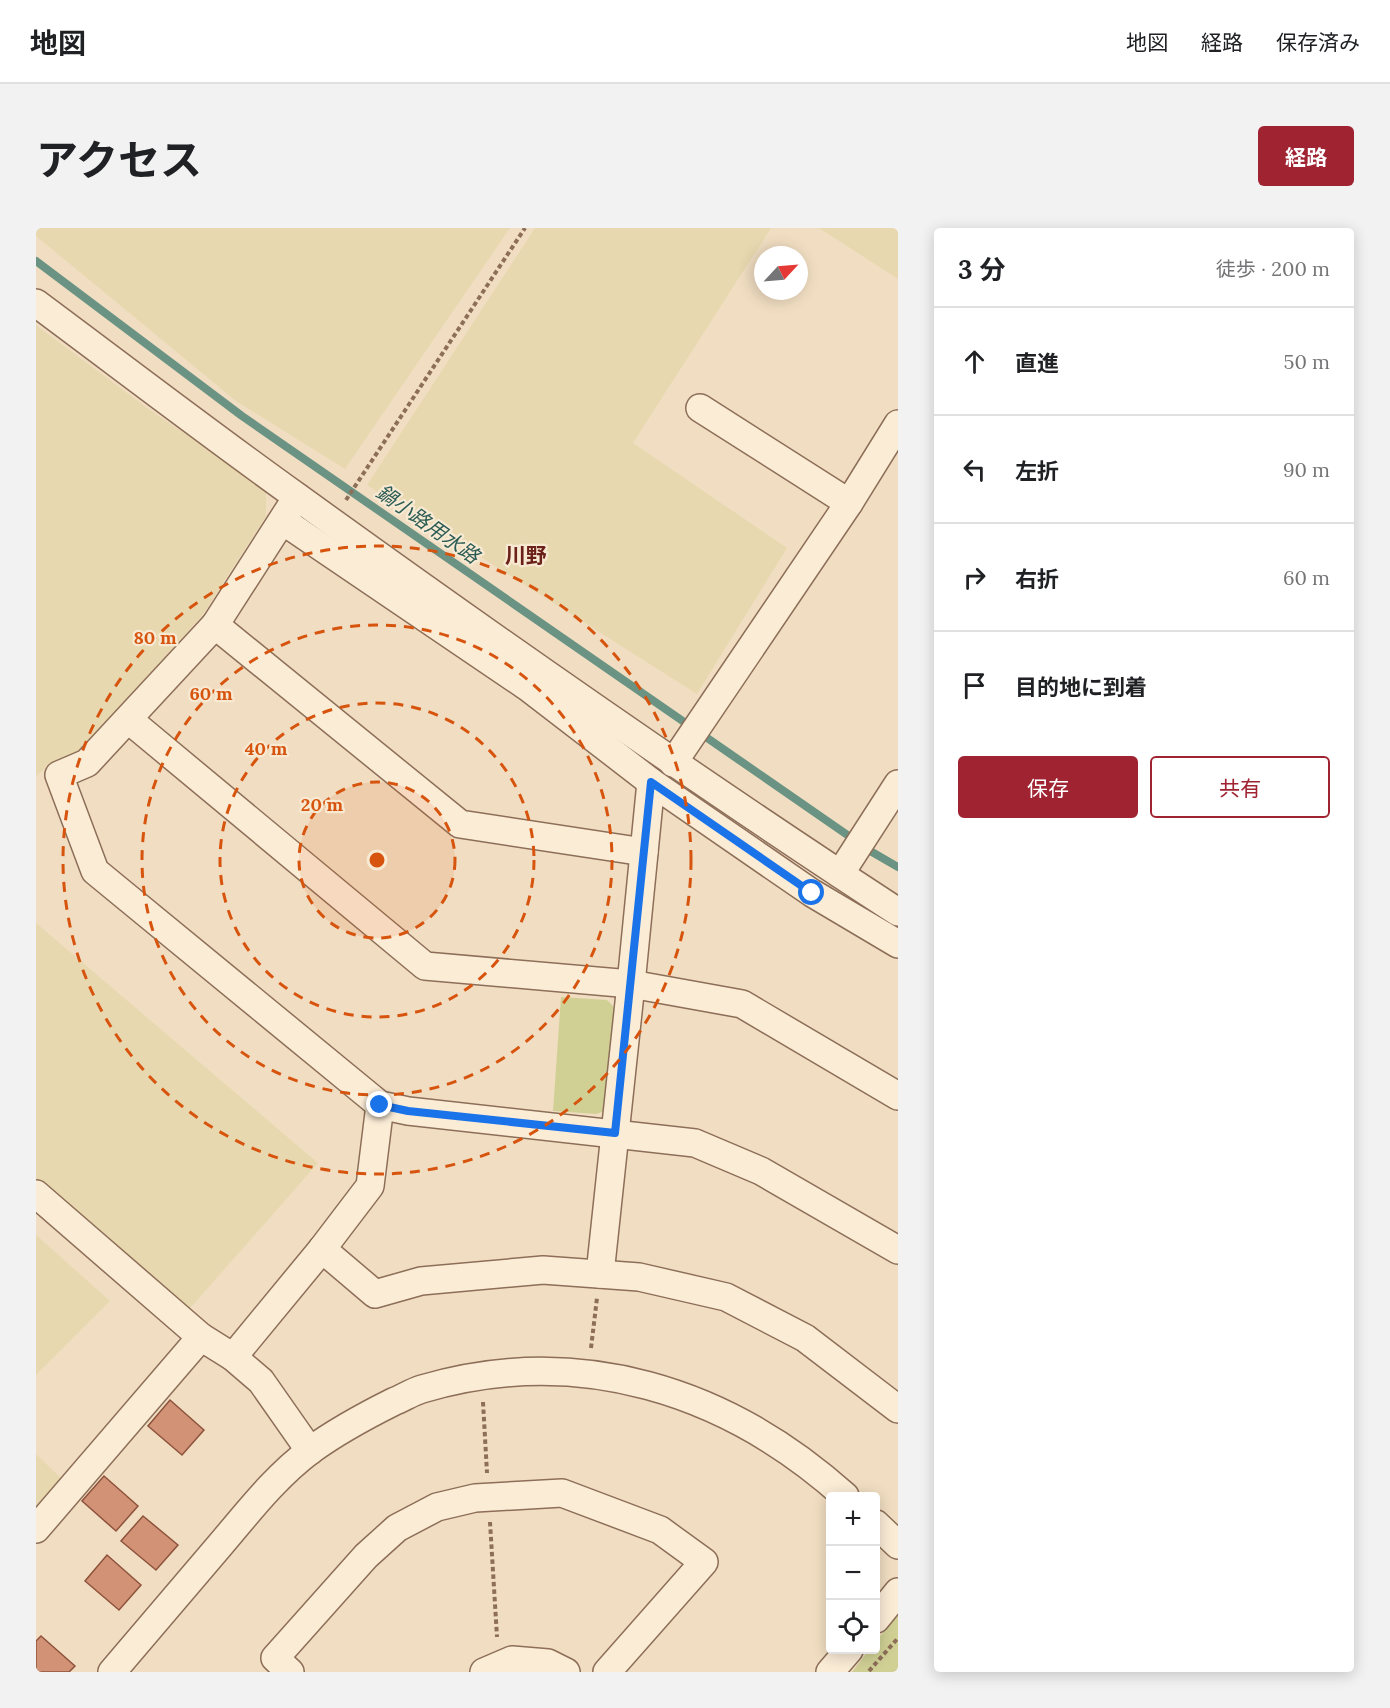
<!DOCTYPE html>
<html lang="ja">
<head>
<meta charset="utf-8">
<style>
  body { margin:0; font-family:Lora,"Noto Sans JP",serif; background:#f2f2f2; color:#202124 }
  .controls { position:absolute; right:18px; bottom:18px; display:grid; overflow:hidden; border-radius:6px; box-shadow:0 3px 15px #0003 }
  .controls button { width:54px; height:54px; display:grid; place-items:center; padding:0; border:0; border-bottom:2px solid #e0e0e0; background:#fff; color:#202124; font:30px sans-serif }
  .compass { position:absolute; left:718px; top:18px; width:54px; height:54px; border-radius:50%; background:#fff; box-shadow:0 3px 15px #0003; rotate:64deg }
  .stop { position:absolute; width:18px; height:18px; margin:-14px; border:4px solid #1a73e8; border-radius:50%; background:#fff }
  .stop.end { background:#1a73e8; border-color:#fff; box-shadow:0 2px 6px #0008 }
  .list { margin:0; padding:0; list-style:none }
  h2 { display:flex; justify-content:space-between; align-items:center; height:78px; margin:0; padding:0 24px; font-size:26px }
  h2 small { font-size:20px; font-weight:400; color:#757577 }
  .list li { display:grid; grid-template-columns:39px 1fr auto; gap:18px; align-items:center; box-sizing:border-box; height:108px; padding:0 24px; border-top:2px solid #e0e0e0 }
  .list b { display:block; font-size:22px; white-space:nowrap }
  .list em { font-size:20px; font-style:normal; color:#757577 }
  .actions { display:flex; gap:12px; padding:18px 24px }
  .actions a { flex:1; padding:14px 0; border:2px solid #a02332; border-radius:6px; text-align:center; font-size:21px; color:#a02332 }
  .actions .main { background:#a02332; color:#fff }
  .icon { flex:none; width:33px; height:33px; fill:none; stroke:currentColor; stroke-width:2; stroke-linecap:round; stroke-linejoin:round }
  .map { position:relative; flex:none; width:862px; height:1444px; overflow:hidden; border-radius:6px }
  header { display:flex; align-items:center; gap:36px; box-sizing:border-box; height:84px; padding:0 30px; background:#fff; border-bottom:2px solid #e0e0e0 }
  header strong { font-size:28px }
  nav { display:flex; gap:33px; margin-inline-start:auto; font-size:21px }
  .intro { display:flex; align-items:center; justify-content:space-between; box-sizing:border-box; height:144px; padding:0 36px }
  h1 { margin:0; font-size:42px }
  .button { padding:15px 27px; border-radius:6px; background:#a02332; color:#fff; font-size:21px; font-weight:700 }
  main { display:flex; gap:36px; padding:0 36px }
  aside { flex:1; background:#fff; border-radius:6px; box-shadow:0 3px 15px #0003 }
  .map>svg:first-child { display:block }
  .farmland { fill:#e8d8af }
  .green { fill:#d0d095 }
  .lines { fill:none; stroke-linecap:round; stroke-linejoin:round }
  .stream { stroke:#6b9384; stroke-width:8 }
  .building { fill:#d29275; stroke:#8e533c; stroke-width:1.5 }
  .minor-casing { stroke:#8d6e58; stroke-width:30 }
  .path { stroke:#8d6e58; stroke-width:4; stroke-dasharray:4.5 3; stroke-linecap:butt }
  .minor { stroke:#fbecd6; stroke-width:27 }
  .route { stroke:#1a73e8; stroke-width:8 }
  .ring { fill:none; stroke:#d7540e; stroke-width:3; stroke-dasharray:10 8 }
  .labels { text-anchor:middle; stroke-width:4.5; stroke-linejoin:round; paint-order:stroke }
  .water-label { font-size:20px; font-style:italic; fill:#2b5c54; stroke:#f8e9d3 }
  .quarter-label { font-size:21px; font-weight:bold; fill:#6b2119; stroke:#f8e9d3 }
  .centre { fill:#d7540e; stroke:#f8e9d3; stroke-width:3 }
  .ring-label { font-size:18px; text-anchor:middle; font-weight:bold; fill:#d7540e; stroke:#f8e9d3; stroke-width:4.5; stroke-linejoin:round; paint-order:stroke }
</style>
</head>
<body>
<header>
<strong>地図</strong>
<nav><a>地図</a><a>経路</a><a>保存済み</a></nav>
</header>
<div class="intro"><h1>アクセス</h1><a class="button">経路</a></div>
<main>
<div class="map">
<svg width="862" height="1444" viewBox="0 0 862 1444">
  <rect width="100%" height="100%" fill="#f1dec2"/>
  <g class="farmland">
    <polygon points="0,0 474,0 309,241 200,173 0,8"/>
    <polygon points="499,0 735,0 597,215 751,320 661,466 331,257"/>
    <polygon points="783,0 862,0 862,51"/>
    <polygon points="0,97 110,179 230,262 230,288 166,388 38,528 13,537 0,548"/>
    <polygon points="0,695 282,935 149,1086 0,955"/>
    <polygon points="0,1007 74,1073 0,1147"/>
    <polygon points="0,1226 34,1259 0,1292"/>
  </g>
  <g class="green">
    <polygon points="525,769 571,772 577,778 580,786 571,878 566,884 560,886 517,883"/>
    <polygon points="862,1384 862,1444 816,1444 833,1422 840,1422 840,1414"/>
  </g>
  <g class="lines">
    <polyline class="stream" points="0,33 206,188 836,624 862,639"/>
  </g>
  <g class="building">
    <polygon points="134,1172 168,1202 146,1227 112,1198"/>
    <polygon points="68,1248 102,1278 80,1303 46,1273"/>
    <polygon points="107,1288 142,1317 120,1342 85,1313"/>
    <polygon points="71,1327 105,1357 83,1382 49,1353"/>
    <polygon points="5,1408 39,1438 33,1444 0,1444 0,1413"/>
  </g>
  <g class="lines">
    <g class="minor-casing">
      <g id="minor">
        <path d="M0,75C86,139 172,205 260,268C458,411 658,551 862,684"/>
        <polyline points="664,180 813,275"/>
        <polyline points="261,269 179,397 51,535 23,547 59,643 344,877"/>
        <polyline points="247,293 493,460 615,554"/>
        <polyline points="179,397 424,596 608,624"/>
        <polyline points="93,492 389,738 595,756 706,776 862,868"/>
        <polyline points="637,535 813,275 862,196"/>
        <polyline points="804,646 862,556"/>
        <polyline points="0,966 165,1109"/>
        <polyline points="286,1021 339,1066 385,1053 507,1042 603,1049 690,1069 769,1110 862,1181"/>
        <polyline points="564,1046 595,756 615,554 776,665 862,716"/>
        <polyline points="197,1129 286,1021 334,958 344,877 372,883 659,915 725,943 862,1022"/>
        <polyline points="840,1296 862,1317"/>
        <polyline points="0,1301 165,1109 197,1129 225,1153 274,1223"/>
        <polyline points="840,1391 862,1364"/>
        <path d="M76,1444C112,1402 148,1359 185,1316C213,1283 240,1248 275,1222C301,1203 329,1188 357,1174C367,1170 376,1164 386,1161C542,1115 691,1162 809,1268"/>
        <polyline points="254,1444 239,1430 330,1328 361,1300 401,1279 439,1270 526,1265 624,1302 668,1334 571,1444"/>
        <polyline points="448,1444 476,1432 512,1435 530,1444"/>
        <polyline points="794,1444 813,1422"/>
      </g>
    </g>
    <g class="path">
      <polyline points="310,272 489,0"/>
      <polyline points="555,1120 561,1070"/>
      <polyline points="447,1174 451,1245"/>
      <polyline points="454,1294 461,1409"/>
      <polyline points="833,1443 862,1410"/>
    </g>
    <use href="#minor" class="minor"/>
  </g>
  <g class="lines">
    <polyline class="route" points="344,877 372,883 579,905 615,554 776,665"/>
  </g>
  <circle cx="341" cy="632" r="78" fill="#d7540e" fill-opacity=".12"/>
  <g class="ring">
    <circle cx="341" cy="632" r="78"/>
    <circle cx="341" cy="632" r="157"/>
    <circle cx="341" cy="632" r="235"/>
    <circle cx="341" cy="632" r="314"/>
  </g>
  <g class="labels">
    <g class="water-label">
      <text transform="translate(392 296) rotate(35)" y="7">鍋小路用水路</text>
    </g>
    <g class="quarter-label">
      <text x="490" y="335">川野</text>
    </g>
  </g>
  <circle cx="341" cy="632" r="9" class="centre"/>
  <g class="ring-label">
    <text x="119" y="416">80 m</text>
    <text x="175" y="472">60 m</text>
    <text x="230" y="527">40 m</text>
    <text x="286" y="583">20 m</text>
  </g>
</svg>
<div class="controls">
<button>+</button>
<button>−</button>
<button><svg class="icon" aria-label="locate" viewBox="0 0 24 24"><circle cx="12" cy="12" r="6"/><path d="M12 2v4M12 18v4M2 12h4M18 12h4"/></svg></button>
</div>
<svg class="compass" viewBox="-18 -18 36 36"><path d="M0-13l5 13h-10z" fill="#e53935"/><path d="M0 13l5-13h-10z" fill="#757577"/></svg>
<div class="stop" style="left:776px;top:665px"></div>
<div class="stop end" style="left:344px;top:877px"></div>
</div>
<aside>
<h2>3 分<small>徒歩 · 200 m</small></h2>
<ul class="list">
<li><svg class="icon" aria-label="ahead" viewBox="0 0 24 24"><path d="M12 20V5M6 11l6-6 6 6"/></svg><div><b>直進</b></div><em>50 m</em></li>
<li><svg class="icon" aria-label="left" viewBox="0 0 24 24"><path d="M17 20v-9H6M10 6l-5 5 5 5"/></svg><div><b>左折</b></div><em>90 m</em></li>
<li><svg class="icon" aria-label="right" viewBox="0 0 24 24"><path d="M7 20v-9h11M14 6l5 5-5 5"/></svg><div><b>右折</b></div><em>60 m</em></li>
<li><svg class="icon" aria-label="arrive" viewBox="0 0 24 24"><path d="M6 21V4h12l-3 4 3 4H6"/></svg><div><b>目的地に到着</b></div></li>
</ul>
<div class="actions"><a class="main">保存</a><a>共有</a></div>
</aside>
</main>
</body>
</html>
